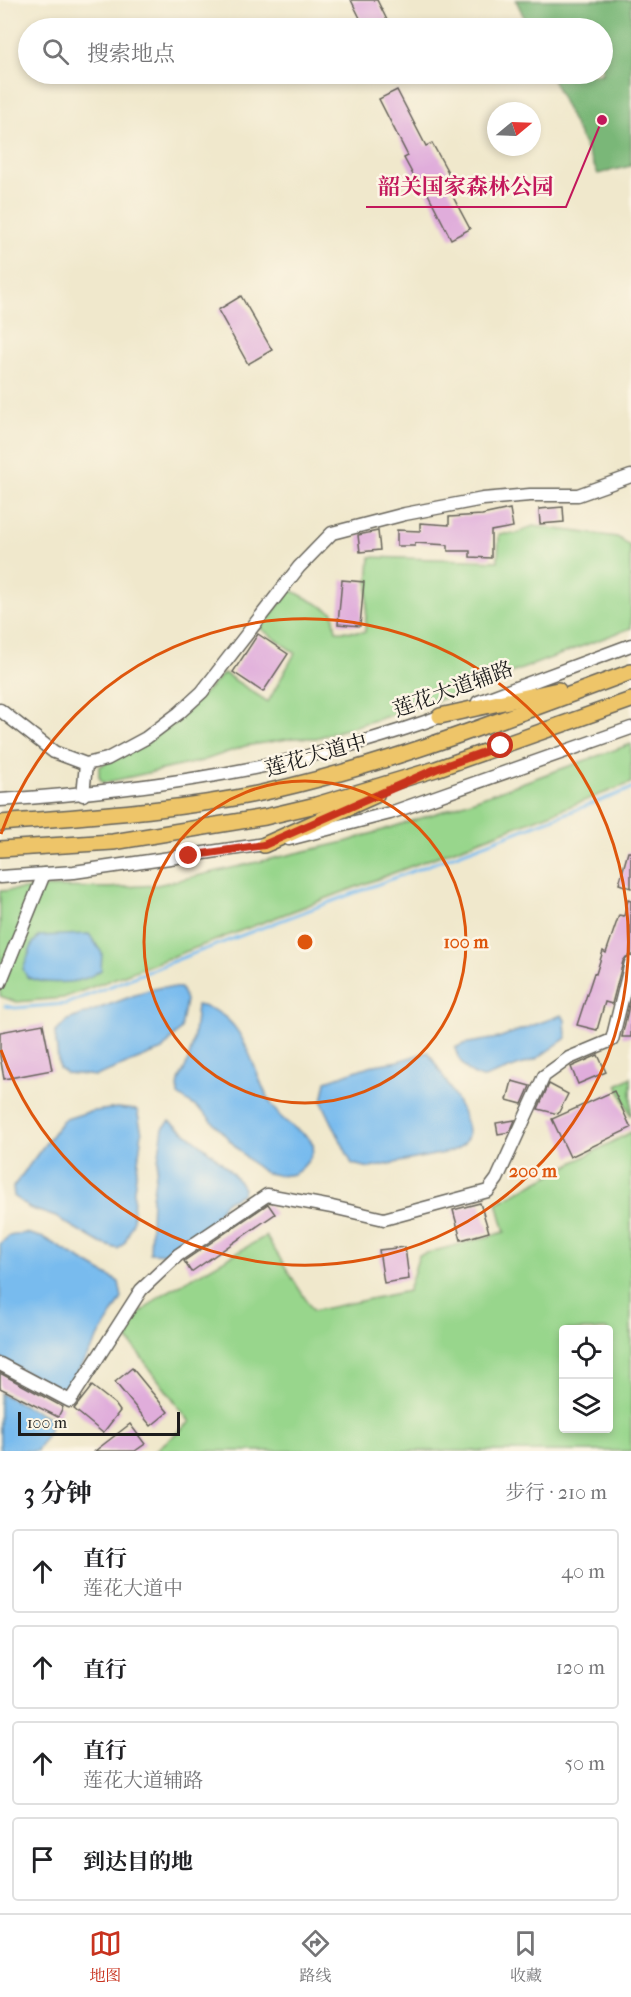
<!DOCTYPE html>
<html lang="zh">
<head>
<meta charset="utf-8">
<style>
  body { margin:0; font-family:"IM FELL French Canon","Noto Serif SC",serif; background:#f2f2f2; color:#202124 }
  .controls { position:absolute; right:18px; bottom:18px; display:grid; overflow:hidden; border-radius:6px; box-shadow:0 3px 9px #0003 }
  .controls button { width:54px; height:54px; display:grid; place-items:center; padding:0; border:0; border-bottom:2px solid #e0e0e0; background:#fff; color:#202124; font:30px sans-serif }
  .compass { position:absolute; left:487px; top:102px; width:54px; height:54px; border-radius:50%; background:#fff; box-shadow:0 3px 9px #0003; rotate:71deg }
  .scale { position:absolute; left:18px; bottom:15px; width:162px; box-sizing:border-box; padding-left:6px; border:3px solid #1c1c1c; border-top:0; font-size:16px; line-height:21px; white-space:nowrap; color:#1c1c1c; -webkit-text-stroke:4px #fcf5e5; paint-order:stroke }
  .stop { position:absolute; width:18px; height:18px; margin:-14px; border:4px solid #c8321e; border-radius:50%; background:#fff }
  .stop.end { background:#c8321e; border-color:#fff; box-shadow:0 2px 6px #0008 }
  .list { margin:0; padding:0; list-style:none }
  h2 { display:flex; justify-content:space-between; align-items:center; height:78px; margin:0; padding:0 24px; font-size:26px }
  h2 small { font-size:20px; font-weight:400; color:#757577 }
  .list li { display:grid; grid-template-columns:39px 1fr auto; gap:18px; align-items:center; box-sizing:border-box; height:84px; margin:0 12px 12px; padding:0 12px; border:2px solid #e0e0e0; border-radius:6px }
  .list b { display:block; font-size:22px; white-space:nowrap }
  .list p { margin:0; font-size:20px; white-space:nowrap; color:#757577 }
  .list em { font-size:20px; font-style:normal; color:#757577 }
  .icon { flex:none; width:33px; height:33px; fill:none; stroke:currentColor; stroke-width:2; stroke-linecap:round; stroke-linejoin:round }
  .map { position:relative; flex:none; width:631px; height:1451px; overflow:hidden }
  .search { position:absolute; background:#fff; box-shadow:0 3px 9px #0003; left:18px; right:18px; top:18px; height:66px; display:flex; align-items:center; gap:15px; box-sizing:border-box; padding:0 21px; border-radius:33px; color:#757577; font-size:22px }
  .sheet { height:462px; background:#fff }
  nav { display:flex; justify-content:space-around; align-items:center; box-sizing:border-box; height:84px; border-top:2px solid #e0e0e0; background:#fff; font-size:16px; color:#757577 }
  nav a { display:grid; justify-items:center; gap:3px }
  nav .on { color:#c8321e }
  .map>svg:first-child { display:block }
  .green { fill:#98d68c; stroke:#5a7954; stroke-width:1.5; fill-rule:evenodd }
  .forest { fill:#7ab778; stroke:#4b6a4a; stroke-width:1.5 }
  .water { fill:#78bbee; stroke:#4a6c85; stroke-width:1.5 }
  .lines { fill:none; stroke-linecap:round; stroke-linejoin:round }
  .stream { stroke:#78bbee; stroke-width:3 }
  .building { fill:#e0addb }
  .minor-casing { stroke:#66635a; stroke-width:15 }
  .major-casing { stroke:#66635a; stroke-width:18 }
  .minor { stroke:#fff; stroke-width:12 }
  .major { stroke:#eec569; stroke-width:15 }
  .route { stroke:#c8321e; stroke-width:8 }
  .ring { fill:none; stroke:#de560d; stroke-width:3 }
  .labels { text-anchor:middle; stroke-width:5; stroke-linejoin:round; paint-order:stroke }
  .street-label { font-size:21px; fill:#1c1c1c; stroke:#fcf5e5 }
  .centre { fill:#de560d; stroke:#fcf5e5; stroke-width:3 }
  .ring-label { font-size:18px; text-anchor:middle; font-weight:bold; fill:#de560d; stroke:#fcf5e5; stroke-width:5; stroke-linejoin:round; paint-order:stroke }
  .leader { fill:none; stroke:#c2185b; stroke-width:2 }
  .callout-dot { fill:#c2185b; stroke:#fcf5e5; stroke-width:2 }
  .callout-label { font-size:22px; text-anchor:middle; font-weight:bold; fill:#c2185b; stroke:#fcf5e5; stroke-width:5; stroke-linejoin:round; paint-order:stroke }
</style>
</head>
<body>
<div class="map">
<svg width="631" height="1451" viewBox="0 0 631 1451">
  <rect width="100%" height="100%" fill="#fcf5e5"/>
  <filter id="ink" filterUnits="userSpaceOnUse"><feTurbulence type="fractalNoise" baseFrequency=".0167" numOctaves="2"/><feDisplacementMap in="SourceGraphic" scale="12" xChannelSelector="R" yChannelSelector="G"/><feConvolveMatrix kernelMatrix="1 2 1 2 8 2 1 2 1" color-interpolation-filters="sRGB"/></filter>
  <filter id="wash" filterUnits="userSpaceOnUse"><feTurbulence type="fractalNoise" baseFrequency=".008" numOctaves="4" result="noise"/><feDisplacementMap in="SourceGraphic" scale="24" xChannelSelector="R" yChannelSelector="G"/><feGaussianBlur stdDeviation="1.35" result="paint"/><feColorMatrix in="noise" values="0 0 0 0 0 0 0 0 0 0 0 0 0 0 0 0 0 1.4 0 .05"/><feComposite in="paint" operator="in"/></filter>
  <g filter="url(#wash)">
    <rect width="100%" height="100%" fill="#f0e8cc"/>
    <g class="green">
      <polygon points="533,526 617,537 630,546 631,628 431,703 316,738 294,738 245,746 202,761 103,783 99,777 99,767 182,716 224,673 268,702 295,653 260,628 291,590 333,612 336,631 365,632 370,557 498,561 499,534 515,534"/>
      <polygon points="631,744 631,783 63,998 16,1002 0,996 0,891 53,887 108,888 157,885 345,842 443,811"/>
      <polygon points="631,1077 631,1116 617,1085"/>
      <path d="M631,1132V1451H155L190,1422L121,1330L160,1296L266,1236L313,1311L408,1291L419,1255L505,1232L497,1203ZM564,1330H608V1428H564Z"/>
    </g>
    <polygon class="forest" points="516,0 631,0 631,166 598,174 550,74 602,74 602,28 529,28"/>
    <g class="water">
      <path d="M89,934L102,953L101,970C96,973 90,977 84,979C68,984 42,984 27,977L23,969L33,943L39,936Z"/>
      <polygon points="162,987 181,988 186,1000 181,1029 162,1050 96,1076 66,1073 59,1068 55,1033 68,1020 146,991"/>
      <path d="M197,1005C247,1013 250,1067 270,1102C273,1107 277,1113 281,1117C300,1137 331,1138 301,1169C292,1178 278,1176 267,1173C254,1170 217,1125 204,1113C196,1106 186,1101 178,1095C178,1075 181,1079 187,1063C194,1046 195,1024 197,1005Z"/>
      <path d="M562,1015L565,1020L566,1038L536,1059L484,1078C468,1076 459,1062 455,1048L463,1044L498,1038Z"/>
      <path d="M428,1052C438,1067 469,1116 468,1133C468,1144 458,1149 449,1152L370,1168L352,1164L322,1102L326,1081L369,1066L398,1061Z"/>
      <polygon points="117,1108 137,1110 142,1133 134,1190 133,1222 125,1242 118,1249 100,1243 56,1217 29,1208 14,1196 13,1187 63,1120 88,1112"/>
      <path d="M170,1121C193,1138 229,1164 244,1189L242,1194L225,1202L208,1229L168,1254L150,1253L152,1198L163,1128Z"/>
      <polygon points="26,1233 44,1238 119,1282 122,1298 69,1386 61,1389 52,1387 0,1358 0,1244 9,1236"/>
      <polygon points="0,1393 50,1418 49,1431 37,1451 0,1451"/>
    </g>
    <g class="lines">
      <polyline class="stream" points="5,1006 15,1008 66,1004 179,959 631,789"/>
    </g>
    <g id="blocks">
      <g class="building">
        <polygon points="351,0 377,0 391,28 365,28"/>
        <polygon points="397,90 426,146 432,143 449,174 443,178 470,229 451,239 423,184 419,186 404,158 408,156 379,99"/>
        <polygon points="241,296 272,350 248,364 218,310"/>
        <polygon points="563,507 564,522 540,524 539,509"/>
        <polygon points="510,509 513,527 491,531 491,558 470,557 470,551 448,551 448,545 415,543 415,546 397,546 397,530 420,531 420,523 449,525 449,517 482,515"/>
        <polygon points="378,531 380,550 360,552 358,535"/>
        <polygon points="342,580 364,582 360,626 338,624"/>
        <polygon points="258,634 288,654 263,692 233,672"/>
        <polygon points="628,852 631,852 631,888 619,884"/>
        <polygon points="628,900 631,901 631,955 626,957 623,961 612,1004 605,1002 597,1030 577,1025 594,973 596,974 603,951 606,953 619,915 624,916"/>
        <polygon points="631,997 631,1037 622,1037 623,1032"/>
        <polygon points="43,1024 52,1070 4,1079 0,1056 0,1032"/>
        <polygon points="598,1055 606,1072 578,1084 571,1067"/>
        <polygon points="512,1081 530,1086 522,1104 507,1100"/>
        <polygon points="549,1084 568,1094 558,1114 538,1109"/>
        <polygon points="614,1091 631,1128 570,1157 552,1119"/>
        <polygon points="515,1120 510,1132 498,1134 496,1123"/>
        <polygon points="480,1203 489,1232 461,1240 453,1210"/>
        <polygon points="268,1204 275,1214 191,1272 184,1261"/>
        <polygon points="405,1247 409,1279 384,1283 379,1250"/>
        <polygon points="132,1368 168,1412 151,1426 115,1382"/>
        <polygon points="0,1373 63,1407 58,1417 0,1388"/>
        <polygon points="92,1386 115,1404 120,1411 103,1433 74,1409"/>
        <polygon points="130,1424 145,1444 135,1451 95,1451"/>
      </g>
    </g>
  </g>
  <g filter="url(#ink)">
    <use href="#blocks" fill-opacity="0" stroke="#66635a" stroke-width="1.5"/>
    <g class="lines">
      <g class="minor-casing">
        <g id="minor">
          <polyline points="478,702 631,645"/>
          <polyline points="0,710 54,752 86,764"/>
          <polyline points="83,795 86,764 107,759 146,738 179,713 202,692 299,567 332,533 405,514 483,499 530,495 578,495 631,476"/>
          <path d="M0,800C151,790 305,767 447,714"/>
          <polyline points="289,839 390,813 631,728"/>
          <polyline points="0,877 74,872 272,843"/>
          <polyline points="0,983 44,874"/>
          <polyline points="0,1364 70,1401 141,1290 178,1255 267,1195 332,1207 384,1219 488,1191 497,1179 544,1076 569,1058 612,1040 631,963"/>
        </g>
      </g>
      <g class="major-casing">
        <g id="major">
          <polyline points="440,716 558,690"/>
          <path d="M0,823C87,816 175,811 261,793C386,766 511,716 631,672"/>
          <polyline points="264,845 376,795"/>
          <polyline points="0,849 113,842 265,817 316,805 436,769 631,700"/>
        </g>
      </g>
      <use href="#minor" class="minor"/>
      <use href="#major" class="major"/>
    </g>
  </g>
  <g class="lines" filter="url(#ink)">
    <polyline class="route" points="189,856 264,845 436,769 501,746"/>
  </g>
  <g class="ring">
    <circle cx="305" cy="942" r="161"/>
    <path d="M1 834A323 323 0 1 1 1 1050"/>
  </g>
  <g class="labels">
    <g class="street-label">
      <text transform="translate(453 689) rotate(-20)" y="7">莲花大道辅路</text>
      <text transform="translate(316 755) rotate(-16)" y="7">莲花大道中</text>
    </g>
  </g>
  <circle cx="305" cy="942" r="9" class="centre"/>
  <g class="ring-label">
    <text x="466" y="948">100 m</text>
    <text x="533" y="1177">200 m</text>
  </g>
  <path class="leader" d="M602 120L566 207H366"/>
  <circle class="callout-dot" cx="602" cy="120" r="6"/>
  <g class="callout-label">
    <text x="466" y="194">韶关国家森林公园</text>
  </g>
</svg>
<div class="controls">
<button><svg class="icon" aria-label="locate" viewBox="0 0 24 24"><circle cx="12" cy="12" r="6"/><path d="M12 2v4M12 18v4M2 12h4M18 12h4"/></svg></button>
<button><svg class="icon" aria-label="layers" viewBox="0 0 24 24"><path d="M12 4l9 5-9 5-9-5zM3 14l9 5 9-5"/></svg></button>
</div>
<svg class="compass" viewBox="-18 -18 36 36"><path d="M0-13l5 13h-10z" fill="#e53935"/><path d="M0 13l5-13h-10z" fill="#757577"/></svg>
<div class="scale">100 m</div>
<div class="stop" style="left:501px;top:746px"></div>
<div class="stop end" style="left:189px;top:856px"></div>
<div class="search"><svg class="icon" aria-label="search" viewBox="0 0 24 24"><circle cx="10" cy="10" r="6"/><path d="M15 15l6 6"/></svg>搜索地点</div>
</div>
<section class="sheet">
<h2>3 分钟<small>步行 · 210 m</small></h2>
<ul class="list">
<li><svg class="icon" aria-label="ahead" viewBox="0 0 24 24"><path d="M12 20V5M6 11l6-6 6 6"/></svg><div><b>直行</b><p>莲花大道中</p></div><em>40 m</em></li>
<li><svg class="icon" aria-label="ahead" viewBox="0 0 24 24"><path d="M12 20V5M6 11l6-6 6 6"/></svg><div><b>直行</b></div><em>120 m</em></li>
<li><svg class="icon" aria-label="ahead" viewBox="0 0 24 24"><path d="M12 20V5M6 11l6-6 6 6"/></svg><div><b>直行</b><p>莲花大道辅路</p></div><em>50 m</em></li>
<li><svg class="icon" aria-label="arrive" viewBox="0 0 24 24"><path d="M6 21V4h12l-3 4 3 4H6"/></svg><div><b>到达目的地</b></div></li>
</ul>
</section>
<nav>
<a class="on"><svg class="icon" aria-label="map" viewBox="0 0 24 24"><path d="M3 6l6-2 6 2 6-2v14l-6 2-6-2-6 2zM9 4v14M15 6v14"/></svg>地图</a>
<a><svg class="icon" aria-label="directions" viewBox="0 0 24 24"><path d="M12 3l9 9-9 9-9-9zM9 14v-3h6M13 9l2 2-2 2"/></svg>路线</a>
<a><svg class="icon" aria-label="saved" viewBox="0 0 24 24"><path d="M7 4h10v16l-5-4-5 4z"/></svg>收藏</a>
</nav>
</body>
</html>
